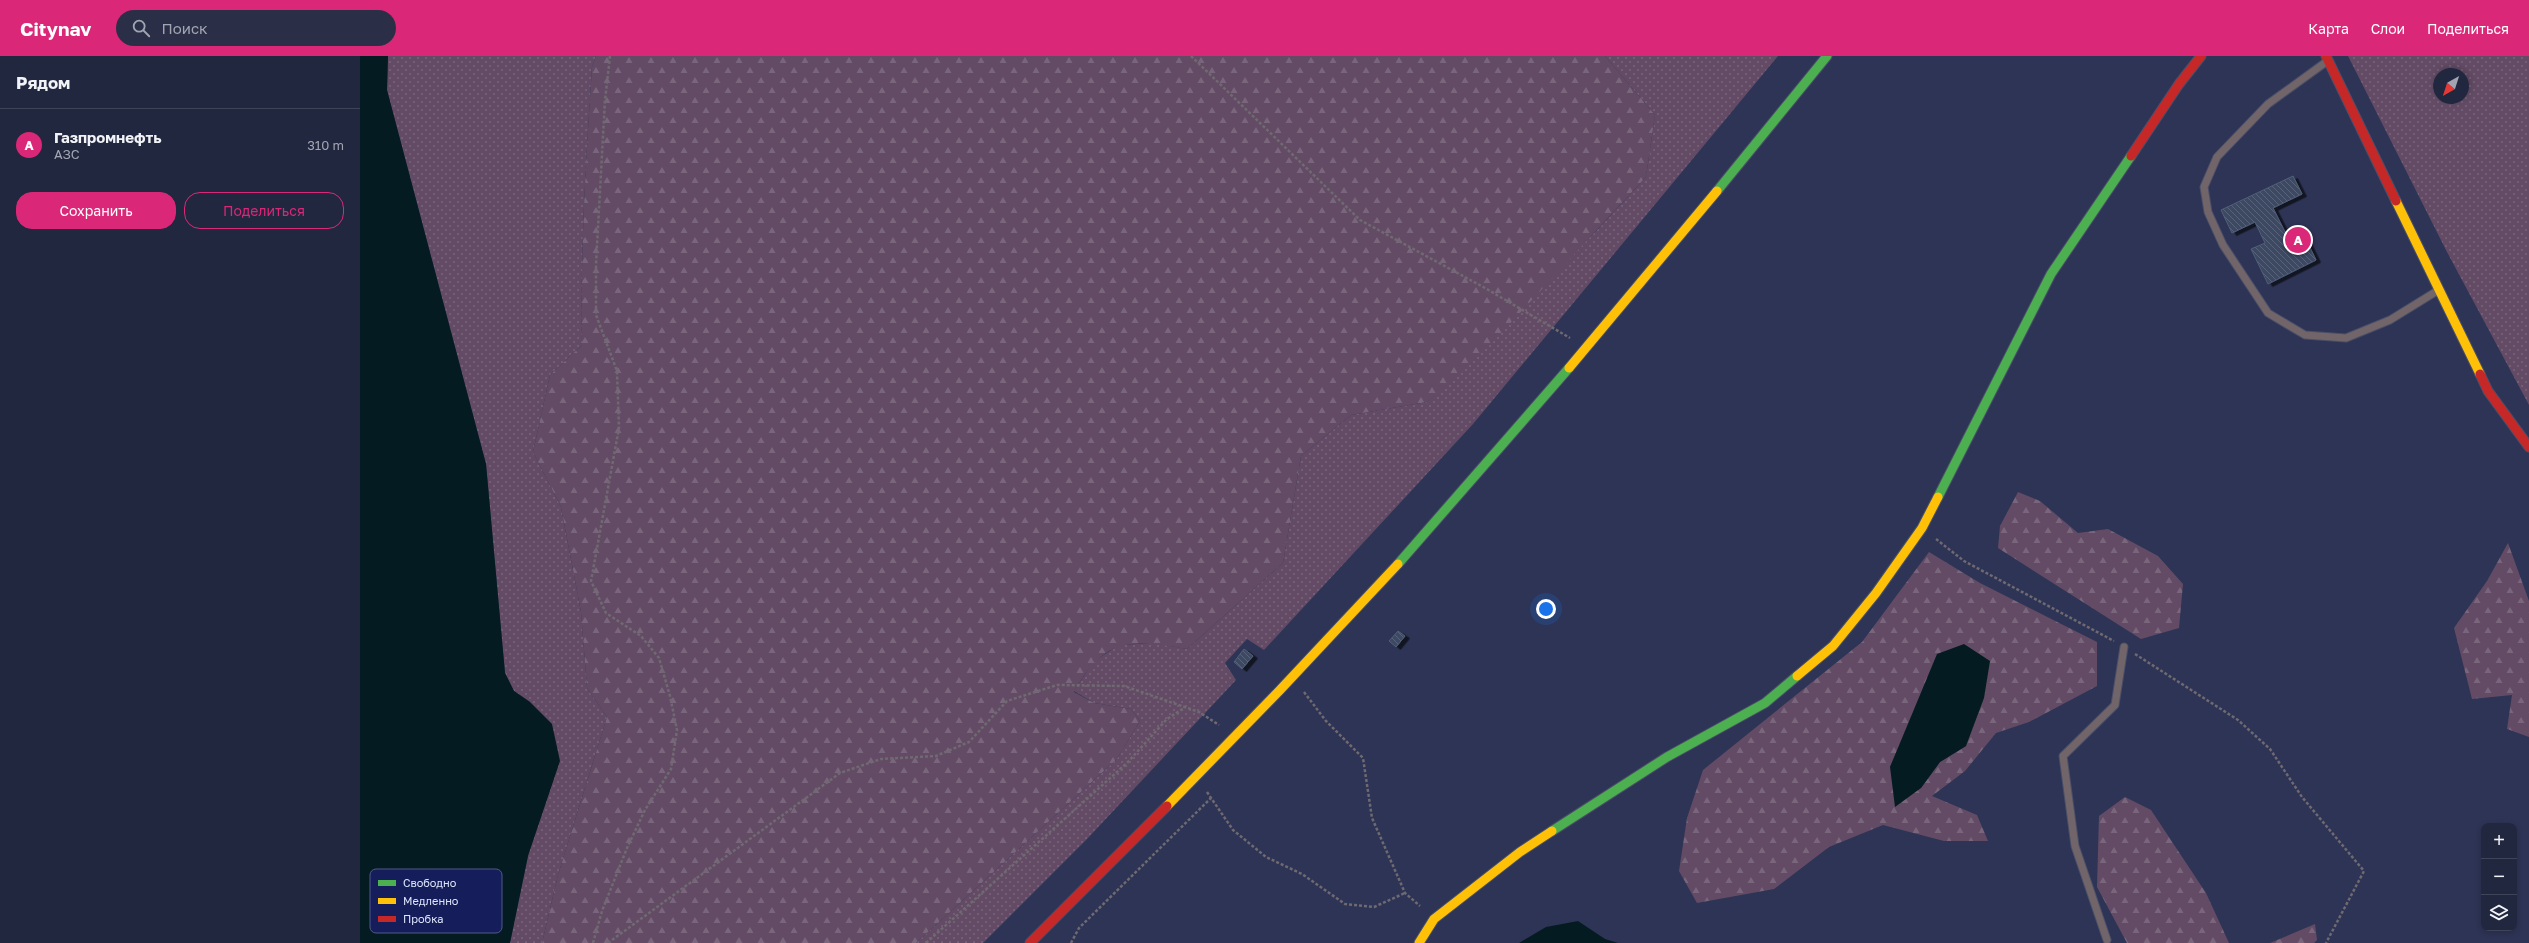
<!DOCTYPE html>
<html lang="ru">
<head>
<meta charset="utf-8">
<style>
  body { margin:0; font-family:"Golos Text",sans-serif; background:#2a2f47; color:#f1f3f6 }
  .controls { position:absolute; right:12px; bottom:12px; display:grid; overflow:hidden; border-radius:8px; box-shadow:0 2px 6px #0003 }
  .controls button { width:36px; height:36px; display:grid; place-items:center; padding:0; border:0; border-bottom:1px solid #3f4459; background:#222740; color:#f1f3f6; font:20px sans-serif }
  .compass { position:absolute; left:2073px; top:12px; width:36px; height:36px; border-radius:50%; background:#222740; box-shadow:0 2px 6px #0003; rotate:219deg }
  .you { position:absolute; left:1186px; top:553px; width:14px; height:14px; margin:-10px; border:3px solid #fff; border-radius:50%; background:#1a73e8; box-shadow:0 0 0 6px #1a73e833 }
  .badge { display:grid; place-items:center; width:26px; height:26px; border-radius:50%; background:#db2777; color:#fff; font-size:13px; font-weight:700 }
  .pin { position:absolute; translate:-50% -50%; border:2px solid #fff; box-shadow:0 1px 4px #0006 }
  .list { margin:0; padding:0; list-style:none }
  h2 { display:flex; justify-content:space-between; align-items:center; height:52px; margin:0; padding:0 16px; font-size:17px }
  h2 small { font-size:13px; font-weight:400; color:#a2a5b1 }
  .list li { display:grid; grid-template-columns:26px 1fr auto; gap:12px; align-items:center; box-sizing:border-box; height:72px; padding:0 16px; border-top:1px solid #3f4459 }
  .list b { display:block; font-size:15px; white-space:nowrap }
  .list p { margin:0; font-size:13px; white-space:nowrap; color:#a2a5b1 }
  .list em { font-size:13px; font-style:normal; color:#a2a5b1 }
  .actions { display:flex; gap:8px; padding:12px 16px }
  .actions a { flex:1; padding:9px 0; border:1px solid #db2777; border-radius:16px; text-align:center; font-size:14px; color:#db2777 }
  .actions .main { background:#db2777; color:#fff }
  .icon { flex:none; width:22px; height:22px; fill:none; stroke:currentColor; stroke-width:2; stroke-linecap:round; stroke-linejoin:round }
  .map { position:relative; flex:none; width:2169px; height:887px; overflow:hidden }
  header { display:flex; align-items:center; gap:24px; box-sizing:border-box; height:56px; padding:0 20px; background:#db2777; color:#fff }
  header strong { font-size:19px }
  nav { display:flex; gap:22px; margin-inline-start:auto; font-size:14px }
  .search { width:280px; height:36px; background:#2a2f47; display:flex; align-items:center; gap:10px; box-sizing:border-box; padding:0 14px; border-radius:22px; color:#a2a5b1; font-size:15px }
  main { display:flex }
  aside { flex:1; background:#222740 }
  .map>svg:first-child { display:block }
  .grass { fill:url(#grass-dots); fill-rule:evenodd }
  .forest { fill:url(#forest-firs); fill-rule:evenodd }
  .water { fill:#051b22 }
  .building { fill:url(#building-back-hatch); stroke:#515f79; filter:url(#shadow) }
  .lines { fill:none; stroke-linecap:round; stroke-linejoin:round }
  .lane-casing { stroke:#4a4f69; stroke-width:9 }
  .fast-casing { stroke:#4a4f69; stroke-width:11 }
  .slow-casing { stroke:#4a4f69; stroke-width:11 }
  .jam-casing { stroke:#4a4f69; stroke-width:11 }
  .path { stroke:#6f6971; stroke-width:2.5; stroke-dasharray:3 2; stroke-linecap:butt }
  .lane { stroke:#726569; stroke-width:7 }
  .fast { stroke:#4caf50; stroke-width:9 }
  .slow { stroke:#ffc107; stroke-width:9 }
  .jam { stroke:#c62828; stroke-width:9 }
  .key { fill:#151d5a; stroke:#51598b; stroke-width:1 }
  .key-label { font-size:11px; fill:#dde5fc }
</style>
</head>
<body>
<header>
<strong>Citynav</strong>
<div class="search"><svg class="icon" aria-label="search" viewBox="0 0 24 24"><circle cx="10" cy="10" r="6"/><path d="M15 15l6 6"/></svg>Поиск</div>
<nav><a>Карта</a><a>Слои</a><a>Поделиться</a></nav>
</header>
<main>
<aside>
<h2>Рядом<small></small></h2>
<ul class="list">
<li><span class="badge">A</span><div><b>Газпромнефть</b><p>АЗС</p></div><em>310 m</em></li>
</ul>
<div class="actions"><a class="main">Сохранить</a><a>Поделиться</a></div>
</aside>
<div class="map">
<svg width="2169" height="887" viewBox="0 0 2169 887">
  <defs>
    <pattern id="grass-dots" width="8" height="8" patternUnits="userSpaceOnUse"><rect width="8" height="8" fill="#634b65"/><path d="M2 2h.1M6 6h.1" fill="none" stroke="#79657c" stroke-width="1.8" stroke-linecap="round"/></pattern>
    <pattern id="forest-firs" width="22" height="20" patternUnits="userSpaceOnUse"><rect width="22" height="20" fill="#634b65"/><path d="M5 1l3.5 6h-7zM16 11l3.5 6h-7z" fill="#79657c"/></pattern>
    <pattern id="building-back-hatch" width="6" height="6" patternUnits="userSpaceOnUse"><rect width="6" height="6" fill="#3c4a63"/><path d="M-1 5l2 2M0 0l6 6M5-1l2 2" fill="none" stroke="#58647a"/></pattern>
    <filter id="shadow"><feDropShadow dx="4.5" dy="2.5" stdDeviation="0" flood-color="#0009"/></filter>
  </defs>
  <rect width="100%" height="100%" fill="#2e3455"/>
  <g class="grass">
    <path d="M28,0H236L232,11C226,103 220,196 222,289L190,319L173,396L201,451L221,556L227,632L247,661L198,819L182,887H150L168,800L170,646L154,635L145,617L126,408L27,34Z"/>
    <polygon points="1245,0 1418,0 1113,368 904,594 887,583 865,607 876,624 727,783 623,887 556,887 756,704 780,665 771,653 734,647 714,635 733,606 759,589 794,587 827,593 923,507 941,400 991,359 1067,346 1238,173 1286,121 1295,59"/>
    <path d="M1988,0H2169V349L2087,196ZM2079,18H2103V42H2079Z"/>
  </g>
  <g class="forest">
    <path d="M236,0H1245L1295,59L1286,121L1130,289L1067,346L991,359L941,400L923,507L827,593C771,583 744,581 714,636L734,647L771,653L780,665L756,704L556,887H182L198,819L247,661L227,632L221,556L201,451L173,396L190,319L222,289C220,196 226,103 232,11Z"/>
    <polygon points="1658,436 1680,445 1718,477 1748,473 1798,500 1823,528 1819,572 1781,583 1638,492 1640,470"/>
    <polygon points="2148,487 2169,545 2169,681 2147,673 2152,639 2112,643 2094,572 2127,525"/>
    <path d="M1569,496L1620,527L1737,586V630L1669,666L1636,677L1605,715L1572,740L1617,759L1628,785H1584L1523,769L1469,791L1414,833L1337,847L1319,815L1327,762L1343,714L1502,586ZM1547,674L1606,690L1580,706L1561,732L1530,711Z"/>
    <polygon points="1765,741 1791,754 1846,837 1869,887 1767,887 1737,831 1739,760"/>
    <polygon points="1955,868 1957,884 1954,887 1910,887"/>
  </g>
  <g class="water">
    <polygon points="0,0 28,0 27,34 126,408 145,617 154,635 170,646 192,668 200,705 168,800 150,887 0,887"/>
    <polygon points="1604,588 1630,605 1624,642 1606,690 1580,706 1561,732 1535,751 1530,711 1577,598"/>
    <polygon points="1218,865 1245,883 1258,887 1159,887 1186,871"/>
  </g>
  <g class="building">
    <polygon points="1933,120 1942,138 1913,152 1928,182 1942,175 1956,204 1908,228 1891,193 1905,187 1895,166 1872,177 1861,154"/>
    <polygon points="1038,575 1045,580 1036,591 1029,585"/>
    <polygon points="884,593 893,600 882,613 874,606"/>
  </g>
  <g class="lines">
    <g class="lane-casing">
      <g id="lane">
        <polyline points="1966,6 1908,48 1857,101 1844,131 1848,156 1863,189 1908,257 1945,279 1986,282 2030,264 2077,235"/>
        <polyline points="1747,884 1715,790 1703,700 1755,649 1764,591"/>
      </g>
    </g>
    <g class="fast-casing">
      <g id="fast">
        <polyline points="1357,135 1467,0"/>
        <polyline points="1578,441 1691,218 1771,100"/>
        <polyline points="1038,508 1209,312"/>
        <polyline points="1192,775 1307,701 1405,647 1437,620"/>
      </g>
    </g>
    <g class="slow-casing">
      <g id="slow">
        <polyline points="2036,145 2120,318"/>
        <polyline points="1209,312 1357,135"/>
        <polyline points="1437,620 1473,590 1516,537 1562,472 1578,441"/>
        <polyline points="807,750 920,634 1038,508"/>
        <polyline points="1059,887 1074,863 1160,796 1192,775"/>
      </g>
    </g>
    <g class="jam-casing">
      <g id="jam">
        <polyline points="1966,0 2036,145"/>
        <polyline points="1771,100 1819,28 1841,0"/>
        <polyline points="2120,318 2128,335 2169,391"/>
        <polyline points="670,887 807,750"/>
      </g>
    </g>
    <g class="path">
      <polyline points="831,0 1000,164 1125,232 1210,282"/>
      <polyline points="1576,483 1604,505 1754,585"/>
      <polyline points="1775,598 1878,664 1910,693 1942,741 2004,815 1966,887"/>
      <polyline points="944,636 966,665 1003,702 1012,762 1045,837 1060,850"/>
      <polyline points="847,736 873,774 906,801 942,818 985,848 1014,851 1045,837"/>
      <polyline points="233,887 242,855 267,792 285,754 311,713 317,674 310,640 299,602 281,580 246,557 231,525 259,372 257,315 236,259 236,208 245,44 250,0"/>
      <polyline points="248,887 480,717 521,703 576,700 609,686 647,645 697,629 764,630 839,656 859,669"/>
      <polyline points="566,887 767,707 807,663 824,652"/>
      <polyline points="711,887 719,872 851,742"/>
    </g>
    <use href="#lane" class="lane"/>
    <use href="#fast" class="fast"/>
    <use href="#slow" class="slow"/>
    <use href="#jam" class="jam"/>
  </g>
  <rect x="10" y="813" width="132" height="64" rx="6" class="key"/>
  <rect x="18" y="824" width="18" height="6" fill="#4caf50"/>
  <rect x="18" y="842" width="18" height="6" fill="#ffc107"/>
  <rect x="18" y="860" width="18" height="6" fill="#c62828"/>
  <g class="key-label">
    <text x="43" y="831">Свободно</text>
    <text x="43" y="849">Медленно</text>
    <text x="43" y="867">Пробка</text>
  </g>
</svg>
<div class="controls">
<button>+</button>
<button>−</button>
<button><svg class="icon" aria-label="layers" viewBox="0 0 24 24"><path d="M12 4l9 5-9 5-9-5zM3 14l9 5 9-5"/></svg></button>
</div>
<svg class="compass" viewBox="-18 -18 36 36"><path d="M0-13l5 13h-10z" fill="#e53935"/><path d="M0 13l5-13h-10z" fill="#a2a5b1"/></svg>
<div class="you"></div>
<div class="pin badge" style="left:1938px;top:184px">A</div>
</div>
</main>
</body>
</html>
